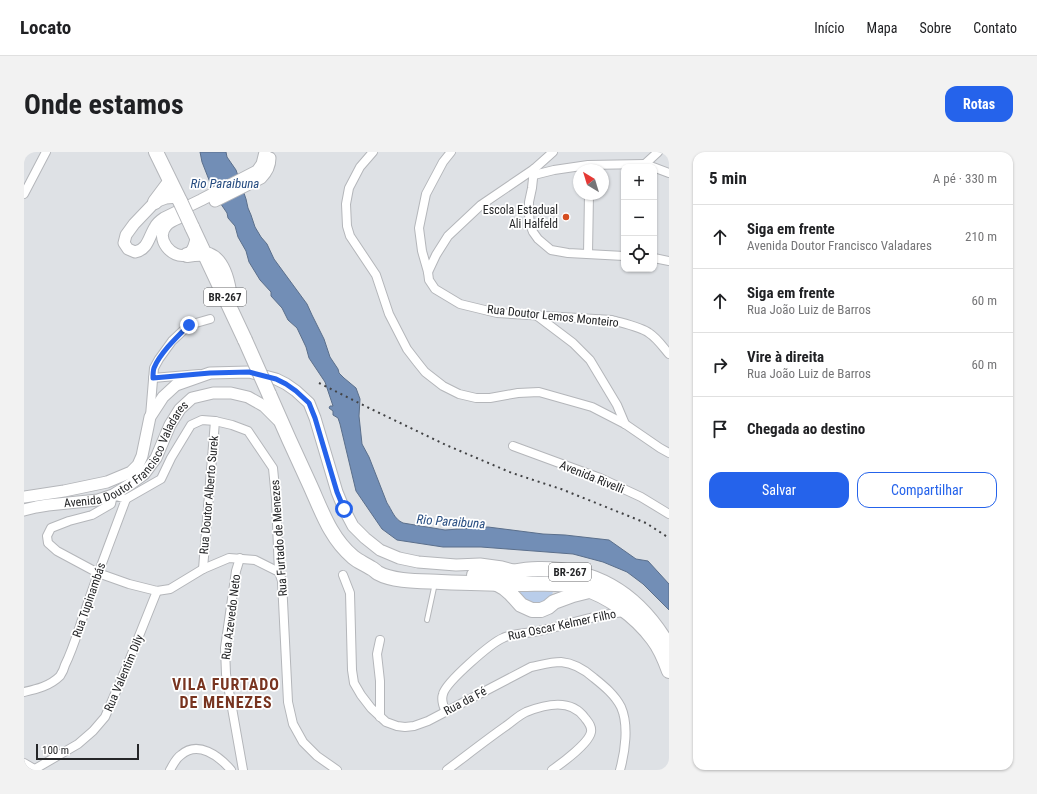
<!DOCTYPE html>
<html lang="pt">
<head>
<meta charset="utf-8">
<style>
  body { margin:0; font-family:"Roboto Condensed",sans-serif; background:#f2f2f2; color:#202124 }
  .controls { position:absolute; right:12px; top:12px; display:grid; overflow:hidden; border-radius:8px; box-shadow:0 1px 3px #0004 }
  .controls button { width:36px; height:36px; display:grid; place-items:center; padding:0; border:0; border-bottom:1px solid #e0e0e0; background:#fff; color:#202124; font:20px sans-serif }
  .compass { position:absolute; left:549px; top:12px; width:36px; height:36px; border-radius:50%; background:#fff; box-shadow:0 1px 3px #0004; rotate:322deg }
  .scale { position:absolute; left:12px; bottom:10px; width:103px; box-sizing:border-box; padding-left:4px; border:2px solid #252628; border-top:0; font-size:11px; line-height:14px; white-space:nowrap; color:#252628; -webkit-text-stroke:3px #fff; paint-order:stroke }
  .stop { position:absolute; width:12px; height:12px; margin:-9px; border:3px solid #2563eb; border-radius:50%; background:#fff }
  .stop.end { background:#2563eb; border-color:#fff; box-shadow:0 1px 4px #0008 }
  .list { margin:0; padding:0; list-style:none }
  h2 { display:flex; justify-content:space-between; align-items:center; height:52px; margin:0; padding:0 16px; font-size:17px }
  h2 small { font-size:13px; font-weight:400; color:#757577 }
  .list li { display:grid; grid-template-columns:26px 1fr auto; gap:12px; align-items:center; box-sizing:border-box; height:64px; padding:0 16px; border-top:1px solid #e0e0e0 }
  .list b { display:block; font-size:15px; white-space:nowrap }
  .list p { margin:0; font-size:13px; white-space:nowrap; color:#757577 }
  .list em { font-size:13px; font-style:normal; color:#757577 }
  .actions { display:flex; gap:8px; padding:12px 16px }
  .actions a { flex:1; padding:9px 0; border:1px solid #2563eb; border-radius:12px; text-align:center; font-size:14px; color:#2563eb }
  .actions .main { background:#2563eb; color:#fff }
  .icon { flex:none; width:22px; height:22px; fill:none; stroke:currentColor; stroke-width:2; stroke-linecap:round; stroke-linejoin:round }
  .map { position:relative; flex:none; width:645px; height:618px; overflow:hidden; border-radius:12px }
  header { display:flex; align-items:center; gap:24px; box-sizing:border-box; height:56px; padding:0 20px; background:#fff; border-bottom:1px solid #e0e0e0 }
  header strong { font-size:19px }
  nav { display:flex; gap:22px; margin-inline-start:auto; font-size:14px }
  .intro { display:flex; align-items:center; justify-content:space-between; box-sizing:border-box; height:96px; padding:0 24px }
  h1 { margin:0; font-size:28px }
  .button { padding:10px 18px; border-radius:12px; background:#2563eb; color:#fff; font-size:14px; font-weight:700 }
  main { display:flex; gap:24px; padding:0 24px }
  aside { flex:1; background:#fff; border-radius:12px; box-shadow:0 1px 3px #0004 }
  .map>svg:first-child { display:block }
  .green { fill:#b9cdea }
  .water { fill:#728eb6; stroke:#5b6f8b }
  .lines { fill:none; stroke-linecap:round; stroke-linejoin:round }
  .service-casing { stroke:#b4b6ba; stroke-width:6 }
  .minor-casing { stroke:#b4b6ba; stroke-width:10 }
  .secondary-casing { stroke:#b4b6ba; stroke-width:13 }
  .trunk-casing { stroke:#b4b6ba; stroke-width:16 }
  .service { stroke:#fff; stroke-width:4 }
  .minor { stroke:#fff; stroke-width:8 }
  .secondary { stroke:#fff; stroke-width:11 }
  .trunk { stroke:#fff; stroke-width:14 }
  .rail { stroke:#424345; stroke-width:2; stroke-dasharray:2 4; stroke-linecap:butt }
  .trunk-bridge-casing { stroke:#b4b6ba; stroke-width:16; stroke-linecap:butt }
  .trunk-bridge { stroke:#fff; stroke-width:14 }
  .route { stroke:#2563eb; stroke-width:5 }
  .poi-dot { fill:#d54d20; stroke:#fff; stroke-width:1.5 }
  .labels { text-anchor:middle; stroke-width:3.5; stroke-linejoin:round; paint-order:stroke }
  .shield { fill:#fff; stroke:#666768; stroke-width:1 }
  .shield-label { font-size:11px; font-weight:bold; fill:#252628 }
  .poi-label { font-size:12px; fill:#252628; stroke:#fff; text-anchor:end }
  .street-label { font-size:12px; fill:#252628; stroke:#fff }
  .water-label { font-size:13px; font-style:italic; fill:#264c80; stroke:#fff }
  .district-label { font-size:16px; font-weight:bold; letter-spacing:1px; fill:#783420; stroke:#fff }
</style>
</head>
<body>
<header>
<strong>Locato</strong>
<nav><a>Início</a><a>Mapa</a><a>Sobre</a><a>Contato</a></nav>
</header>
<div class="intro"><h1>Onde estamos</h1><a class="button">Rotas</a></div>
<main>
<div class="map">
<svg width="645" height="618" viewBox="0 0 645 618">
  <rect width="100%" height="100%" fill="#dee1e5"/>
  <path class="green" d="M496,436H529C529,452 520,451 506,453L497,444Z"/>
  <path class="water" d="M176,0H202L203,5L212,18L222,47L224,56L227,63L231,75L237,85L243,92L250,107L283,152L288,163L300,187L306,205L314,217L315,221L320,226L332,236L336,247L335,264L338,292L345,305L363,351C368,358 370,367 379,371L421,378L464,375L519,382L541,383L585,388L612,407L624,409L645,432V458L619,432L603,420L579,410L549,402L457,395H419L373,388L358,377L332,339L316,272L314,266L309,263V259L305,256L306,254H309L301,230L285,206L282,195L273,176L264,168L258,156L247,144V140L236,128L225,110L222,99L214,85L211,74L204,66L203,61L186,36L187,33L178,10Z"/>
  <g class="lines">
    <g class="service-casing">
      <polyline id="service" points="403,468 411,431"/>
    </g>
    <g class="minor-casing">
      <g id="minor">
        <polyline points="349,0 336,15 325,36 322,52 323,74 326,84 352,123 365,162 383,197 393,210 401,220 419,234 435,242 452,246 466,246 494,241 515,240 568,255 601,272 636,296 645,301"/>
        <path d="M427,0L419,10L402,42L395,76L398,99L404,120L405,128L411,137L436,152L473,161L588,168C598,171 617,175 625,181C633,186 639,195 645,202"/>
        <polyline points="621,12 634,0"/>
        <polyline points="510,17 508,36 505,50 505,62 506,72 509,80 514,87 527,98 544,101 600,104"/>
        <polyline points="510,23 530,18 564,13 621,12 645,21"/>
        <polyline points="0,42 22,0"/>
        <polyline points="564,102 565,42"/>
        <polyline points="630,106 645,109"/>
        <polyline points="404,120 412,103 424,84 457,53 510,17 529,0"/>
        <polyline points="512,163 549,191 566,208 593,253 601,272"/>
        <polyline points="129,226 175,222"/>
        <polyline points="126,264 130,216 135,207 148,189 165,173 186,167"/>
        <polyline points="489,294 576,326 617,345 645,362"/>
        <polyline points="102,347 137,327 147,306 167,273 178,268 191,269 208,273 224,279 249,316 252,347 255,420 258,429 264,550 269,572 279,590 293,604 313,618"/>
        <polyline points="216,406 212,419 201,496 202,522 219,618"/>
        <polyline points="179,417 191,269"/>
        <path d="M319,423L326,441L328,518L330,531L337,543L347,556L362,570L373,574L381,575L390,574L404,569L507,515C517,513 527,510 537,510C549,511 561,518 570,526C580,534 591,543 597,555C605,573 601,600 596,618"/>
        <path d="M0,540C13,537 26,534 36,524C38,521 40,517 41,513C49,497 54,479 60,462C73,423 88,385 102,347L89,343L87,352L68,363L45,369L27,376L23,384L24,391L33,399L74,421L105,432L133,439L146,437L179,417L205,406L231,408L255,420"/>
        <path d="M422,560C419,554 417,548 419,542C422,530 467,491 479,486C486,482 505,481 515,479C544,473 572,462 601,460"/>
        <polyline points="356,565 356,529 353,502 356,488"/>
        <polyline points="0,611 12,618"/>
        <polyline points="11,617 54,592 69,579 81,565 103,514 133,439"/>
        <path d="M146,618C149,613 152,606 157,603C174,588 195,604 207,618"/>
        <path d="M423,618C443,603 462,588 482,574C488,570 495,563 502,560C522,552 547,546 561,566C564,570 568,574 567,580C565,591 538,611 528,618"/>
      </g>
    </g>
    <g class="secondary-casing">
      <g id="secondary">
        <path d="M154,45L142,46L131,50L110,72L102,83L100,91L104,97L111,100C124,98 125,84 131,75C133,71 137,68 140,66L177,48L233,19L238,12L241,0"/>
        <path d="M191,49L237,26C243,20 246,14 246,6"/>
        <path d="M155,66C150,68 145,70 142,74C131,87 148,107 162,103C169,101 172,90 172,84"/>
        <polyline points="0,345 40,339 83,330 107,320 114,313 118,304 126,265 139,245 152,233 186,221 225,220 252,227 262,232 272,239 285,251 291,266 313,340 320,357 329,374 341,386 356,398 375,406 394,410 432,413 456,412 478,415 489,418"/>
        <path id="s1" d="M0,358L12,355L24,353L74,348L89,343L105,333L120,322L132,306L146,273L156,257L168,246L189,241H207L224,245L240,254L254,268"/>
      </g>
    </g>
    <g class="trunk-casing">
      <g id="trunk">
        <polyline points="132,0 156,49"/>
        <polyline points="131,50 146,30"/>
        <polyline points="168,75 221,188"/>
        <path d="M163,103C170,102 179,101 185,103C198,108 203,127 205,139"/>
        <path d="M245,242C258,272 271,301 285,331C297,357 306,386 329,405C335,410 341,412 347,416C350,417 352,420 354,421C370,430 399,429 417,430C444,431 471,432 498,432C516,432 539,430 556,435C584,444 611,463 629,487C636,496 641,508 645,519"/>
        <path d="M450,423C461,423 471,422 481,421C492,419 503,417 514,417C573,416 616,444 645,495"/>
        <polyline points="473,432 480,436 487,442 497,453 508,458 517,458 524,455 530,450 549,443 565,439"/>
      </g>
    </g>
    <use href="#service" class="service"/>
    <use href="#minor" class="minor"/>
    <use href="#secondary" class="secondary"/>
    <use href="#trunk" class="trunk"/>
    <polyline class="rail" points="295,231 345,256 422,293 488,321 537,337 622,371 645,386"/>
    <g class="trunk-bridge-casing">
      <g id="trunk-bridge">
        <polyline points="156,49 168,75"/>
        <polyline points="221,188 245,242"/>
      </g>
    </g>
    <use href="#trunk-bridge" class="trunk-bridge"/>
  </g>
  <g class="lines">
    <path class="route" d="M165,173C154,184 136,201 130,216C129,219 129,223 129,226L186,221L225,220L252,227L262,232L272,239L285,251L291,266L313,340L320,357"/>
  </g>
  <circle class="poi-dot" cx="542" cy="65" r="4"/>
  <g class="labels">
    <g class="shield">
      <rect x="180" y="136" width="42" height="18" rx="3"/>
      <rect x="525" y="411" width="42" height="18" rx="3"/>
    </g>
    <g class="shield-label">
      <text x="201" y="149">BR-267</text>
      <text x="546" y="424">BR-267</text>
    </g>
    <g class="poi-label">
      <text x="534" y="62">Escola Estadual<tspan x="534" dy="14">Ali Halfeld</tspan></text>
    </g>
    <g class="street-label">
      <text transform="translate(529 164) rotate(6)" y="4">Rua Doutor Lemos Monteiro</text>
      <text dy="4" stroke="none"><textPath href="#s1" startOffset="126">Avenida Doutor Francisco Valadares</textPath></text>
      <text transform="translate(568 325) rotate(22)" y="4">Avenida Rivelli</text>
      <text transform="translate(185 343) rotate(-85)" y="4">Rua Doutor Alberto Surek</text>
      <text transform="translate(255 386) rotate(-94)" y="4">Rua Furtado de Menezes</text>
      <text transform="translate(65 448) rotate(-71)" y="4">Rua Tupinambás</text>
      <text transform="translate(207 465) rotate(-83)" y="4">Rua Azevedo Neto</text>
      <text transform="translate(538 473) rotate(-12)" y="4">Rua Oscar Kelmer Filho</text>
      <text transform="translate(100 521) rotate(-67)" y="4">Rua Valentim Dily</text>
      <text transform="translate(441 549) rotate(-28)" y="4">Rua da Fé</text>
    </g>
    <g class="water-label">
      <text x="201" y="36">Rio Paraibuna</text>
      <text transform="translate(427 369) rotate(4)" y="5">Rio Paraibuna</text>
    </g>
    <g class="district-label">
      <text x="202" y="538">VILA FURTADO<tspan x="202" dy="18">DE MENEZES</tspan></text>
    </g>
  </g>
</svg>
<div class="controls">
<button>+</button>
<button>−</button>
<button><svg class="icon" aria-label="locate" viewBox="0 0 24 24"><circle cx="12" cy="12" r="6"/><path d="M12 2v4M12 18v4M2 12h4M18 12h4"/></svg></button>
</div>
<svg class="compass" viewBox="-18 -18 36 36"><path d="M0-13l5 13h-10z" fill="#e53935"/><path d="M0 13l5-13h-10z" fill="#757577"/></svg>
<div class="scale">100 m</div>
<div class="stop" style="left:320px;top:357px"></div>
<div class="stop end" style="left:165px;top:173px"></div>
</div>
<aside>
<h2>5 min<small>A pé · 330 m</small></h2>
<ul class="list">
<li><svg class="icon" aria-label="ahead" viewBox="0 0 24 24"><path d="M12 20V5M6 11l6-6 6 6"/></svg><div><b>Siga em frente</b><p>Avenida Doutor Francisco Valadares</p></div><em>210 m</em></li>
<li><svg class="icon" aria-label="ahead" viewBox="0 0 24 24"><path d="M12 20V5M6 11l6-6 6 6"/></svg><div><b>Siga em frente</b><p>Rua João Luiz de Barros</p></div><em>60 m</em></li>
<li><svg class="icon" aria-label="right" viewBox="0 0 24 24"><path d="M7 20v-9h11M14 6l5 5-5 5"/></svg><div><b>Vire à direita</b><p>Rua João Luiz de Barros</p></div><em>60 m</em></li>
<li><svg class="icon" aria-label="arrive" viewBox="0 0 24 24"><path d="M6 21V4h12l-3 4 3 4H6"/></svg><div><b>Chegada ao destino</b></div></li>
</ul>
<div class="actions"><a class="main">Salvar</a><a>Compartilhar</a></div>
</aside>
</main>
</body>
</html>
